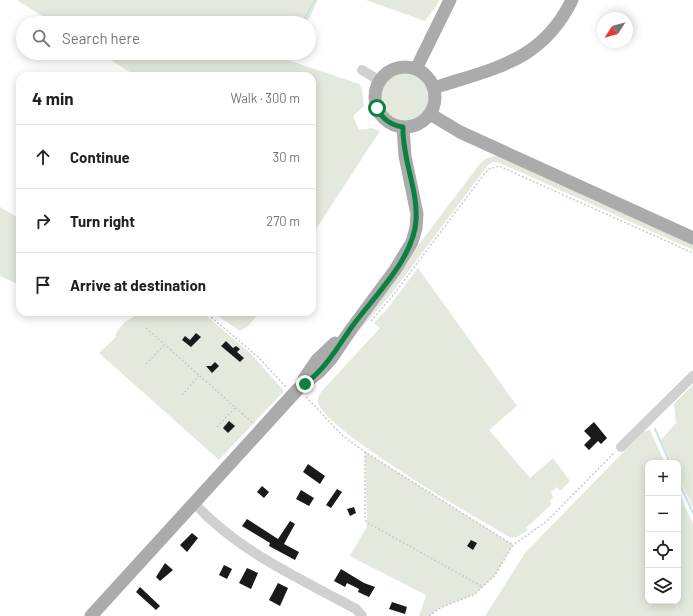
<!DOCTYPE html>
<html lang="en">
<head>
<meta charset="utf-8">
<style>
  body { margin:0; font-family:Barlow,sans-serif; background:#f2f2f2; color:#202124 }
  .controls { position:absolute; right:12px; bottom:12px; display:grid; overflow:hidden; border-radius:8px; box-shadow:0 2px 10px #0003 }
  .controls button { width:36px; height:36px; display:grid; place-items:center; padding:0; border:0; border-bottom:1px solid #e0e0e0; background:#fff; color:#202124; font:20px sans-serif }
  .compass { position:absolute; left:597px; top:12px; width:36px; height:36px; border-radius:50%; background:#fff; box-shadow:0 2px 10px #0003; rotate:234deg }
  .stop { position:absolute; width:12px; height:12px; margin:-9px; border:3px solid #0b8043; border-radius:50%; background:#fff }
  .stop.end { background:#0b8043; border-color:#fff; box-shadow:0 1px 4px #0008 }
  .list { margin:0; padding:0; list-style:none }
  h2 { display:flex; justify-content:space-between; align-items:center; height:52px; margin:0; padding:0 16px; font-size:17px }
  h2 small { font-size:13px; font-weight:400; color:#757577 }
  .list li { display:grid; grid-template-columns:26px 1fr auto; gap:12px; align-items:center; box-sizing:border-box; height:64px; padding:0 16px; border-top:1px solid #e0e0e0 }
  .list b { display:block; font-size:15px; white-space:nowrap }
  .list em { font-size:13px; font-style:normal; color:#757577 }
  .icon { flex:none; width:22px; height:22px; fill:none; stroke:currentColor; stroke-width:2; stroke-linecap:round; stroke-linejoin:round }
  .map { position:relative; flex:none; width:693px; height:616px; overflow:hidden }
  .search { position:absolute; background:#fff; box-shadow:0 2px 10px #0003; left:16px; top:16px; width:300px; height:44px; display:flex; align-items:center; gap:10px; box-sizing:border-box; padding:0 14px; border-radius:22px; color:#757577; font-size:15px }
  .panel { position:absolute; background:#fff; box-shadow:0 2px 10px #0003; left:16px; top:72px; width:300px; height:244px; border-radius:12px }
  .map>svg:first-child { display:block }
  .green { fill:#e4e9dd }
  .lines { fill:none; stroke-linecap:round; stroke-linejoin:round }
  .stream { stroke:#cbe1e8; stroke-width:2 }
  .building { fill:#1a1a1a }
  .path { stroke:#cacaca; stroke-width:1.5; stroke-dasharray:2 2; stroke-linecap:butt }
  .minor { stroke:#d0d0d0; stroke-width:10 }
  .major { stroke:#ababab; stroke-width:13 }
  .route { stroke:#0b8043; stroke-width:5 }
</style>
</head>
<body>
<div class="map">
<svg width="693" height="616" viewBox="0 0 693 616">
  <rect width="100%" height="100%" fill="#fff"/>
  <g class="green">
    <polygon points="17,0 318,0 307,23 53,23"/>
    <polygon points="366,0 440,0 425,21"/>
    <polygon points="100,53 292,53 288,60 359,84 362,88 364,106 353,116 359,130 372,128 380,131 312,235 312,76 136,76"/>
    <circle cx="405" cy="97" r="24"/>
    <polygon points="493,156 504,157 693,243 693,250 500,163 493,162 488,165 392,293 339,354 348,338 479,165 485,159"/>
    <polygon points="0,207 20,219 20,285 0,276"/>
    <path d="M418,268L517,406L489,430L530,478L553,458L570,481L560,491L557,487L551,492L553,497L550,501L551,505L526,528L528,530L517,537L511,538C477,518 330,434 318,403C317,399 319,396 321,392L380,328L374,323L388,308Z"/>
    <polygon points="141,312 202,312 251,354 284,391 219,460 99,353 115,338 117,331 125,322"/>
    <polygon points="212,312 260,312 248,326 240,331"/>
    <polygon points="693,385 693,508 678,476 678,463 672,463 661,440 676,423 674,404"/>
    <polygon points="650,430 665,463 648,463 648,601 678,601 678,491 693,524 693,616 485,616 525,553 643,432"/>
    <polygon points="365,452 513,545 495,575 475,594 440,608 429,616 419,616 426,595 350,556 367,526"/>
  </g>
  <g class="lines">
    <g class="stream">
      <polyline points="302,23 315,0"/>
      <polyline points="655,429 670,463"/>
      <polyline points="678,480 693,513"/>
    </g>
  </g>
  <g class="building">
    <polygon points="196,333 201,337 191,347 182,340 185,336 190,340"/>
    <polygon points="226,341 233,348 236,346 240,349 237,352 244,358 240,362 221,346"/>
    <polygon points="215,362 219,366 212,373 206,366 211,366"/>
    <polygon points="229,421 235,426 228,433 223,428"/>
    <polygon points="594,422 607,438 601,444 598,441 589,450 584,445 591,438 584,431"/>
    <polygon points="308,464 325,476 320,484 303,472"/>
    <polygon points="262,486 269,492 264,498 257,492"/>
    <polygon points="337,489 342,492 331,508 326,505"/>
    <polygon points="301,490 314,498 309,506 296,499"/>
    <polygon points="354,507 356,513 350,516 347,509"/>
    <polygon points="247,519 278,539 290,521 295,524 284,544 299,552 295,560 269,546 270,543 242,526"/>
    <polygon points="192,533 198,538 187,552 180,545"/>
    <polygon points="471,540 477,543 473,550 467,546"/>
    <polygon points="165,563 173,570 160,581 156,577"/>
    <polygon points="224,565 232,569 227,579 219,575"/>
    <polygon points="247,568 258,573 251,589 239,583"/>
    <polygon points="341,569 364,583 375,587 369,597 358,592 359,589 347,583 345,587 334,581"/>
    <polygon points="278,583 288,588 280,606 269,600"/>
    <polygon points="140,587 160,606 156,610 136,592"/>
    <polygon points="392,602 407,607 405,614 389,609"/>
  </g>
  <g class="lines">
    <g class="path">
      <polyline points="205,312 258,357 286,387"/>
      <polyline points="371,321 394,294 485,173 489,169 499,166 693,253"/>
      <polyline points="146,328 254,424"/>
      <polyline points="146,364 165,344"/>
      <polyline points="182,395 199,376"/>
      <polyline points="306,397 343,436 365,452 513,545"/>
      <polyline points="217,427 235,408"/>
      <polyline points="365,452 365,516 366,522 483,587"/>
      <polyline points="429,616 440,608 475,594 495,575 513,545 546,522 615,452"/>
    </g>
    <g class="minor">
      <polyline points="362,70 380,81"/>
      <polyline points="621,447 693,376"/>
      <path d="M194,503C239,552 299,578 356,609L362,616"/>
    </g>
    <g class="major">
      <circle cx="405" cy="97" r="30"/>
      <polyline points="416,69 450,0"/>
      <path d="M434,88C494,68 542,62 572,0"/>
      <polyline points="430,114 460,132 693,238"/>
      <polyline points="304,379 317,360 335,343"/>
      <polyline points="91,616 298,389 319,372 331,359 352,328 395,270 412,242 416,228 417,214 405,156 403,127"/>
    </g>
  </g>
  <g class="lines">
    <path class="route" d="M305,384C326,368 337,348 351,328C373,297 414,259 416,220C418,189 402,159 403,127C391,125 382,119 377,108"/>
  </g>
</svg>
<div class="controls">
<button>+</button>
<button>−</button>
<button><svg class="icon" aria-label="locate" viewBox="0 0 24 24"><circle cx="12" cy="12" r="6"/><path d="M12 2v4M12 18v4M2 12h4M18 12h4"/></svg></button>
<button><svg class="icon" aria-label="layers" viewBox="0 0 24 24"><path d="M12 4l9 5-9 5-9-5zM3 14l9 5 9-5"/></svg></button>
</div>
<svg class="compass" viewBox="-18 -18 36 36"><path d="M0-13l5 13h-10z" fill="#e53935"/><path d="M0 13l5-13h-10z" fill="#757577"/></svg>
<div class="stop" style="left:377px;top:108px"></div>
<div class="stop end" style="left:305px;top:384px"></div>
<div class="search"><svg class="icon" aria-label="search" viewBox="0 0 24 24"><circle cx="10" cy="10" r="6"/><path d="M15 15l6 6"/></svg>Search here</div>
<section class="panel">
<h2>4 min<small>Walk · 300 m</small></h2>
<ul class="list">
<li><svg class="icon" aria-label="ahead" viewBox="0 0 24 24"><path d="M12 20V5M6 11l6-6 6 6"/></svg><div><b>Continue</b></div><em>30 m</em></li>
<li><svg class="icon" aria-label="right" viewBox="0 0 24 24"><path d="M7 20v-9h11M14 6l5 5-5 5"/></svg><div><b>Turn right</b></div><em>270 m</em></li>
<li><svg class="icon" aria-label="arrive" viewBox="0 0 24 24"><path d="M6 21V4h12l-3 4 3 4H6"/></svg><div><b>Arrive at destination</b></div></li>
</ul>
</section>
</div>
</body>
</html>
